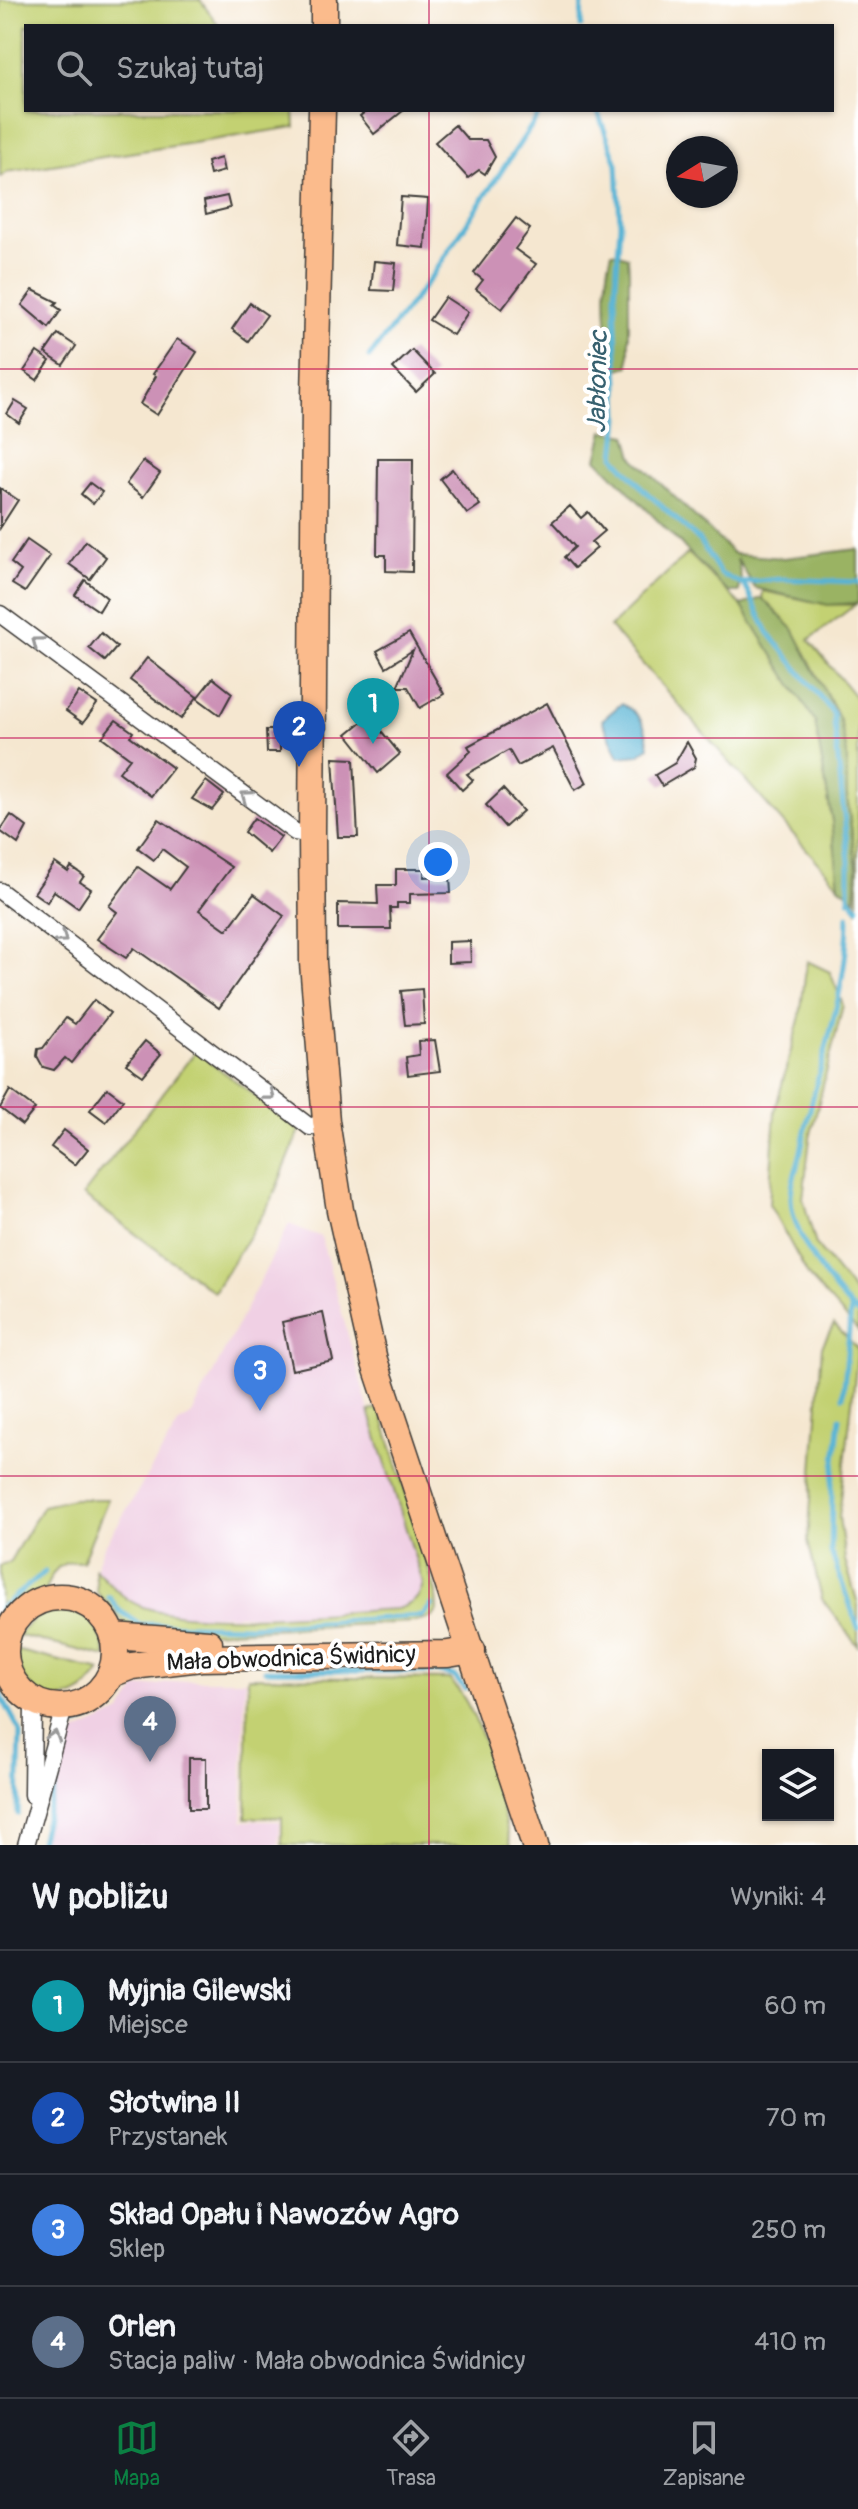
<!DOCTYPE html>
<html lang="pl">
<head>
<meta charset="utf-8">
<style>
  body { margin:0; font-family:Pangolin,sans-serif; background:#20242c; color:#f1f3f6 }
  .controls { position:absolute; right:24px; bottom:24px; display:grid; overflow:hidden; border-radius:0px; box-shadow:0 2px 6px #0004 }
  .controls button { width:72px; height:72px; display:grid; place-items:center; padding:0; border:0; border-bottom:2px solid #363941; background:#171b24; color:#f1f3f6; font:40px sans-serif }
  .compass { position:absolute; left:666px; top:136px; width:72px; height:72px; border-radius:50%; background:#171b24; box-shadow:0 2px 6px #0004; rotate:259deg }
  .you { position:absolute; left:438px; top:862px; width:28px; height:28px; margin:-20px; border:6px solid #fff; border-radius:50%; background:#1a73e8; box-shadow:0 0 0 12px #1a73e833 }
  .badge { display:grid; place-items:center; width:52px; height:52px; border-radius:50%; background:#0b8043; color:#fff; font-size:26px; font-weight:700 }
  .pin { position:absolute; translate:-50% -66px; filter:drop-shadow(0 2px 4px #0008) }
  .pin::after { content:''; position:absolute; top:42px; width:28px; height:24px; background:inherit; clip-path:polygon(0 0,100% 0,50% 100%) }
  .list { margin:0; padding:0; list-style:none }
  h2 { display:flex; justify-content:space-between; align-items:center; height:104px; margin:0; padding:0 32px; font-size:34px }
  h2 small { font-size:26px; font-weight:400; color:#9ea1a6 }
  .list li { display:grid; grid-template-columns:52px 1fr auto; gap:24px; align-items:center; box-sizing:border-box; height:112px; padding:0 32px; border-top:2px solid #363941 }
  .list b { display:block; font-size:30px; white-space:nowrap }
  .list p { margin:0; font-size:26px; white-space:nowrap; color:#9ea1a6 }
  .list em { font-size:26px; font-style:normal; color:#9ea1a6 }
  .icon { flex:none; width:44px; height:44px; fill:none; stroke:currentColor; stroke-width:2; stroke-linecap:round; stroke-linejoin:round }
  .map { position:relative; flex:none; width:858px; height:1845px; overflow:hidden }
  .search { position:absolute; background:#171b24; box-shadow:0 2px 6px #0004; left:24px; right:24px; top:24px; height:88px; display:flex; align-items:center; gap:20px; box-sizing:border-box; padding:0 28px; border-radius:0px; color:#9ea1a6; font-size:30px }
  .sheet { height:552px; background:#171b24 }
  nav { display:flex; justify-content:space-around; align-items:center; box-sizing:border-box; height:112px; border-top:2px solid #363941; background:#171b24; font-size:22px; color:#9ea1a6 }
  nav a { display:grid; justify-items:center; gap:4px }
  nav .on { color:#0b8043 }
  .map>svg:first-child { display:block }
  .built { fill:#f0d0e4 }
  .green { fill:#c3d172; stroke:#707647; stroke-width:2 }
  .forest { fill:#9ab364; stroke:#5b6840; stroke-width:2 }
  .water { fill:#56b3d4; stroke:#396878; stroke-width:2 }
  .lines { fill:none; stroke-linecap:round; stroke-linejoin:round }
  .stream { stroke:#56b3d4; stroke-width:5 }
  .building { fill:#cc91b6 }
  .minor-casing { stroke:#3d3a37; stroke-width:19 }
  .primary-casing { stroke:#3d3a37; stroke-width:29 }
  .minor { stroke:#fff; stroke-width:16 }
  .primary { stroke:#fbbb8c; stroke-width:26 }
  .oneway { stroke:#999 }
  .grid { fill:none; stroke:#c2185b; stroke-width:2; stroke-opacity:0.55 }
  .labels { text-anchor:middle; stroke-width:8; stroke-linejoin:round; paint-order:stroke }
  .street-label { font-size:24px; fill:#1c1c1c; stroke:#fff }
  .water-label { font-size:26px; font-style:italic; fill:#36606f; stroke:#fff }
</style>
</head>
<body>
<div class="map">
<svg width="858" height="1845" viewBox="0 0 858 1845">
  <rect width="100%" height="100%" fill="#fff"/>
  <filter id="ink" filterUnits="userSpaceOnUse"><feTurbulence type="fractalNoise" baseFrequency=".0125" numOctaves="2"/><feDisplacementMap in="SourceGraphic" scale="16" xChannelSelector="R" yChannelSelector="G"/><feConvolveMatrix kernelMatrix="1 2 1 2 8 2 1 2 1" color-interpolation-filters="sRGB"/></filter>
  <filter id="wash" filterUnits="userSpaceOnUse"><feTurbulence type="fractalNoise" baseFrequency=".006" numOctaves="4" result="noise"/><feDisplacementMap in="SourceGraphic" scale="32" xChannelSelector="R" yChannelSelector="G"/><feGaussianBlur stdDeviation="1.8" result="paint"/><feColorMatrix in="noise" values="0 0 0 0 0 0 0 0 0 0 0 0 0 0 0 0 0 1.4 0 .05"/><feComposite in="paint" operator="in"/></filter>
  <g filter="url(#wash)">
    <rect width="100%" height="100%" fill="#f5e7d0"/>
    <g class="built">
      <polygon points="289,1224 321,1237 369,1411 423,1583 421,1593 413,1603 397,1609 277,1615 184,1615 142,1607 120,1594 95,1569 104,1547 179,1423 191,1416"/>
      <polygon points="189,1680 245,1680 242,1821 280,1821 279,1845 42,1845 71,1735 121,1712 137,1688"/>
    </g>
    <g class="green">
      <polygon points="0,0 200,0 219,26 26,26 26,110 294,110 295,127 7,172 0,177"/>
      <polygon points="688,553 741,605 815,721 832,821 839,886 610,627"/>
      <polygon points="763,591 825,604 855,605 809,640 858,700 858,912 857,870 847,796 847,754 840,720 793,629 762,598"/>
      <polygon points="807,961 830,972 843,1005 810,1138 803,1199 816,1245 858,1297 858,1331 809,1277 769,1204 775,1111 800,1016"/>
      <polygon points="196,1051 300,1130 271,1201 214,1292 83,1195"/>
      <polygon points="834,1324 858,1349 839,1517 845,1560 858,1604 858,1646 822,1599 808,1541 822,1346"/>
      <path d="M380,1408L436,1593L437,1611L433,1617L413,1622L187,1633L129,1628L97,1592L95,1569C110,1583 124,1601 143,1607C205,1627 329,1612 397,1609C412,1604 420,1600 423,1583L369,1411Z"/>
      <path d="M73,1499H108L82,1562C59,1560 53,1570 45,1590L25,1599L0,1626V1567L10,1561L43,1506Z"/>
      <path d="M58,1608C90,1612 101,1626 106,1657L17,1635L44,1610Z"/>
      <path d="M15,1650L101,1671C73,1716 20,1703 15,1650Z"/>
      <path d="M248,1677L449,1679C485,1714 497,1796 511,1845H282V1817L246,1818Z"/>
    </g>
    <g class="forest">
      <path d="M612,252L628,257L629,271V366L613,371C608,334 601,288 612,252Z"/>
      <polygon points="604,431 627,435 633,457 734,554 784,558 858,549 858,603 828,605 755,588 737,559 741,577 739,592 728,592 597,459"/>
      <polygon points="762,598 793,629 840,720 847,754 847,796 857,870 855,899 839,886 832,821 815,721 741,605"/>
    </g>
    <path class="water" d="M621,704C640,712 647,727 649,747L639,755L619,757L602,720Z"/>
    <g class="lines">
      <g class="stream">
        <polyline points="581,26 582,0"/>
        <polyline points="597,110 617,164 620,224 615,297 619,417 615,457 644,490 699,540 721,574 745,586 768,632 833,713 849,861 849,900"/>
        <polyline points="369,357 430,279 542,110"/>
        <polyline points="739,583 781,579 858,582"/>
        <polyline points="851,899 858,908"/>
        <path d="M848,916C848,996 815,1072 801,1151C798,1166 790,1184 791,1199C792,1236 832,1290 858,1314"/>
        <polyline points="843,1397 851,1309"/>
        <polyline points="840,1418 832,1485 831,1552 858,1628"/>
        <polyline points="109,1597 120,1611 140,1624 249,1626 422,1616 432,1605"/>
        <polyline points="0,1608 45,1572"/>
        <polyline points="265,1670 439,1672 454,1676 465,1689"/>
        <polyline points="0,1694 20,1731 18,1814"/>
        <polyline points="40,1841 70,1729 100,1714 130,1682 144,1676"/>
      </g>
    </g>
    <g id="blocks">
      <g class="building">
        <polygon points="368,110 404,110 374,134 360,116"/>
        <polygon points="455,125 468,140 486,140 495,157 485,174 479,170 468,178 435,142"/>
        <polygon points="221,158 224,171 210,175 207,162"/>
        <polygon points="227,196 230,208 206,214 204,201"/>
        <polygon points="401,197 428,199 425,248 397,245"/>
        <polygon points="516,218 530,229 515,249 536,264 502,309 476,289 483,280 474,273"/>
        <polygon points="374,261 396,263 393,291 371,290"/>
        <polygon points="33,290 57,302 54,305 61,310 49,328 22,305"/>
        <polygon points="445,297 468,312 453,335 429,320"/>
        <polygon points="250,303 267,315 248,341 232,329"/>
        <polygon points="58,334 76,346 63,365 45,353"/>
        <polygon points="177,339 197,352 157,415 140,404 156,376 153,374"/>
        <polygon points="412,350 435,374 416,392 393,368"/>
        <polygon points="37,352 50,361 37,380 24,371"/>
        <polygon points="15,401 28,409 19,423 7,414"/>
        <polygon points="378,459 413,459 412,572 386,571 386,555 377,555"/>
        <polygon points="143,461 160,473 143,497 126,484"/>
        <polygon points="452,469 480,505 467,514 440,479"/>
        <polygon points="90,483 102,492 93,504 81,494"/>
        <polygon points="0,488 18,500 0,528"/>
        <polygon points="570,506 581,518 588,512 604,531 591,542 597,548 574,568 564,557 575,547 552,522"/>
        <polygon points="27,540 50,556 25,592 12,584 21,571 11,563"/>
        <polygon points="86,541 106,557 90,579 69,564"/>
        <polygon points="85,580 107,598 99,611 75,595"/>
        <polygon points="101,633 117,647 105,661 89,648"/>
        <polygon points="409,633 444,694 420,708 408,687 397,687 413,650 386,667 377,651"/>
        <polygon points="147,658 197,697 181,719 130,680"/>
        <polygon points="213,678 232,693 220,715 197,698"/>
        <polygon points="79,692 97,704 83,723 66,711"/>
        <polygon points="547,703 587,783 575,790 553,748 518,766 509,750 467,774 473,780 462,790 447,773 471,751 468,746"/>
        <polygon points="369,716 400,754 378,773 347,734"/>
        <polygon points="116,720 133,732 130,736 173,768 151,796 119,772 130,758 102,737"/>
        <polygon points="266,730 280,730 280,752 267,752"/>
        <polygon points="687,742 696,758 694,767 662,786 655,775 675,763"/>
        <polygon points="333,758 354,759 358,837 338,837"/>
        <polygon points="206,781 224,795 212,810 192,799"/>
        <polygon points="503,789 523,811 505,827 486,805"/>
        <polygon points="11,815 27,827 18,844 0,831"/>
        <polygon points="254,818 281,837 269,853 244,832"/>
        <polygon points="159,819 231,867 199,910 227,930 254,894 284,916 219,1008 134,948 126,958 97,939 117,912 109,906 138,867 170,889 186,867 162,849 154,860 138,848"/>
        <polygon points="55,863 68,872 71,867 84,876 80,882 91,889 78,908 54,891 47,902 34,893"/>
        <polygon points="396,869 424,869 424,877 450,876 451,893 410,894 410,903 397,903 397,908 390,908 391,929 338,929 338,903 378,904 377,885 396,885"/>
        <polygon points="470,941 471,962 448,963 448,942"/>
        <polygon points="422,989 424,1024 405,1025 401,991"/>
        <polygon points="94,1000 110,1013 71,1063 65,1058 54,1070 43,1067 37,1056 38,1049 43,1048 66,1018 75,1024"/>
        <polygon points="435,1040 440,1071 408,1075 406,1057 419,1055 418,1041"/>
        <polygon points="145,1041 161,1054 143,1076 126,1064"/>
        <polygon points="107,1088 123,1100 106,1122 90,1110"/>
        <polygon points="10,1090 35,1109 22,1125 0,1108"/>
        <polygon points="64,1130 88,1149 75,1165 51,1147"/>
        <polygon points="323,1313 333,1361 292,1370 282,1322"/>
        <rect x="189" y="1758" width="17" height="51"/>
      </g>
    </g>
  </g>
  <g filter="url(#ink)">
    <use href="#blocks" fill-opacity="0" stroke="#3d3a37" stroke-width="2"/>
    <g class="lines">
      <g class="minor-casing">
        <g id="minor">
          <polyline points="0,614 295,832 312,835"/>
          <polyline points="0,891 310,1127 326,1121"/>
          <polyline points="32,1795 33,1701"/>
          <polyline points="26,1845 64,1708"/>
        </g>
      </g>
      <g class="primary-casing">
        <g id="primary">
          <polyline points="324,26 324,0"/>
          <polyline points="322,110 315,395 312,835 313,963 326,1121 340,1210 374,1360 535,1845"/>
          <circle cx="60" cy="1652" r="55"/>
          <polyline points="113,1636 209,1643"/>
          <polyline points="111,1674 132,1666 201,1658 448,1654 472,1650"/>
        </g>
      </g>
      <use href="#minor" class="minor"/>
      <use href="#primary" class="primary"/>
    </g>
    <defs><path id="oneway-chevron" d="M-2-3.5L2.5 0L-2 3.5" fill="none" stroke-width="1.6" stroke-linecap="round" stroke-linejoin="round" transform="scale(2)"/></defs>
    <g class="oneway">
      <use href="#oneway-chevron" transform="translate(37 642) rotate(-143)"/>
      <use href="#oneway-chevron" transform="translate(246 796) rotate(-144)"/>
      <use href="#oneway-chevron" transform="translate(62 938) rotate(37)"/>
      <use href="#oneway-chevron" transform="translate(270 1095) rotate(38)"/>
      <use href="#oneway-chevron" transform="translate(54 1736) rotate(-73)"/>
    </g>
  </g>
  <path class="grid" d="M429,0V26M429,110V1845M0,369H858M0,738H858M0,1107H858M0,1476H858"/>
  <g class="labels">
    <g class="street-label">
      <text transform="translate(291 1658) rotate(-2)" y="8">Mała obwodnica Świdnicy</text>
    </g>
    <g class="water-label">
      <text transform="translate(597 382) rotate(-89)" y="9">Jabłoniec</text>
    </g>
  </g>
</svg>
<div class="controls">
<button><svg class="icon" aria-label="layers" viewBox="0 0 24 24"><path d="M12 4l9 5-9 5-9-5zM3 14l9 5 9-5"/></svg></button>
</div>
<svg class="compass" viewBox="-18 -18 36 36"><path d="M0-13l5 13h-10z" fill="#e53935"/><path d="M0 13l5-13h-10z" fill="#9ea1a6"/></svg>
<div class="you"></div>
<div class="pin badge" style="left:373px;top:744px;background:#0f9aa8">1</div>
<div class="pin badge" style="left:299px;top:767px;background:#1a4fb4">2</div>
<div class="pin badge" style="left:260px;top:1411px;background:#3f7fe0">3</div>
<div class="pin badge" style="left:150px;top:1762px;background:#5c6f8a">4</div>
<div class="search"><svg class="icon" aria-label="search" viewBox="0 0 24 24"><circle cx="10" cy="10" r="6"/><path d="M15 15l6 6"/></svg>Szukaj tutaj</div>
</div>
<section class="sheet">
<h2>W pobliżu<small>Wyniki: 4</small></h2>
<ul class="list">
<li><span class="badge" style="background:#0f9aa8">1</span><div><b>Myjnia Gilewski</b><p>Miejsce</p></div><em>60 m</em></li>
<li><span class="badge" style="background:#1a4fb4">2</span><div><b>Słotwina II</b><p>Przystanek</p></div><em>70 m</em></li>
<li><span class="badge" style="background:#3f7fe0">3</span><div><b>Skład Opału i Nawozów Agro</b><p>Sklep</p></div><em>250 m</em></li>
<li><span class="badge" style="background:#5c6f8a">4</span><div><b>Orlen</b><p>Stacja paliw · Mała obwodnica Świdnicy</p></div><em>410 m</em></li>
</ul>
</section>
<nav>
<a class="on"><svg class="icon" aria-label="map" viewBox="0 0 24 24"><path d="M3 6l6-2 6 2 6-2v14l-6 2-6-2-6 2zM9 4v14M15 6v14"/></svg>Mapa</a>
<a><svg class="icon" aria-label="directions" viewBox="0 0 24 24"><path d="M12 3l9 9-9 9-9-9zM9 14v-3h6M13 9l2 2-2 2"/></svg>Trasa</a>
<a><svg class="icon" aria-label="saved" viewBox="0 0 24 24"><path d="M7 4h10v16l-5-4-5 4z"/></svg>Zapisane</a>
</nav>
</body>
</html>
